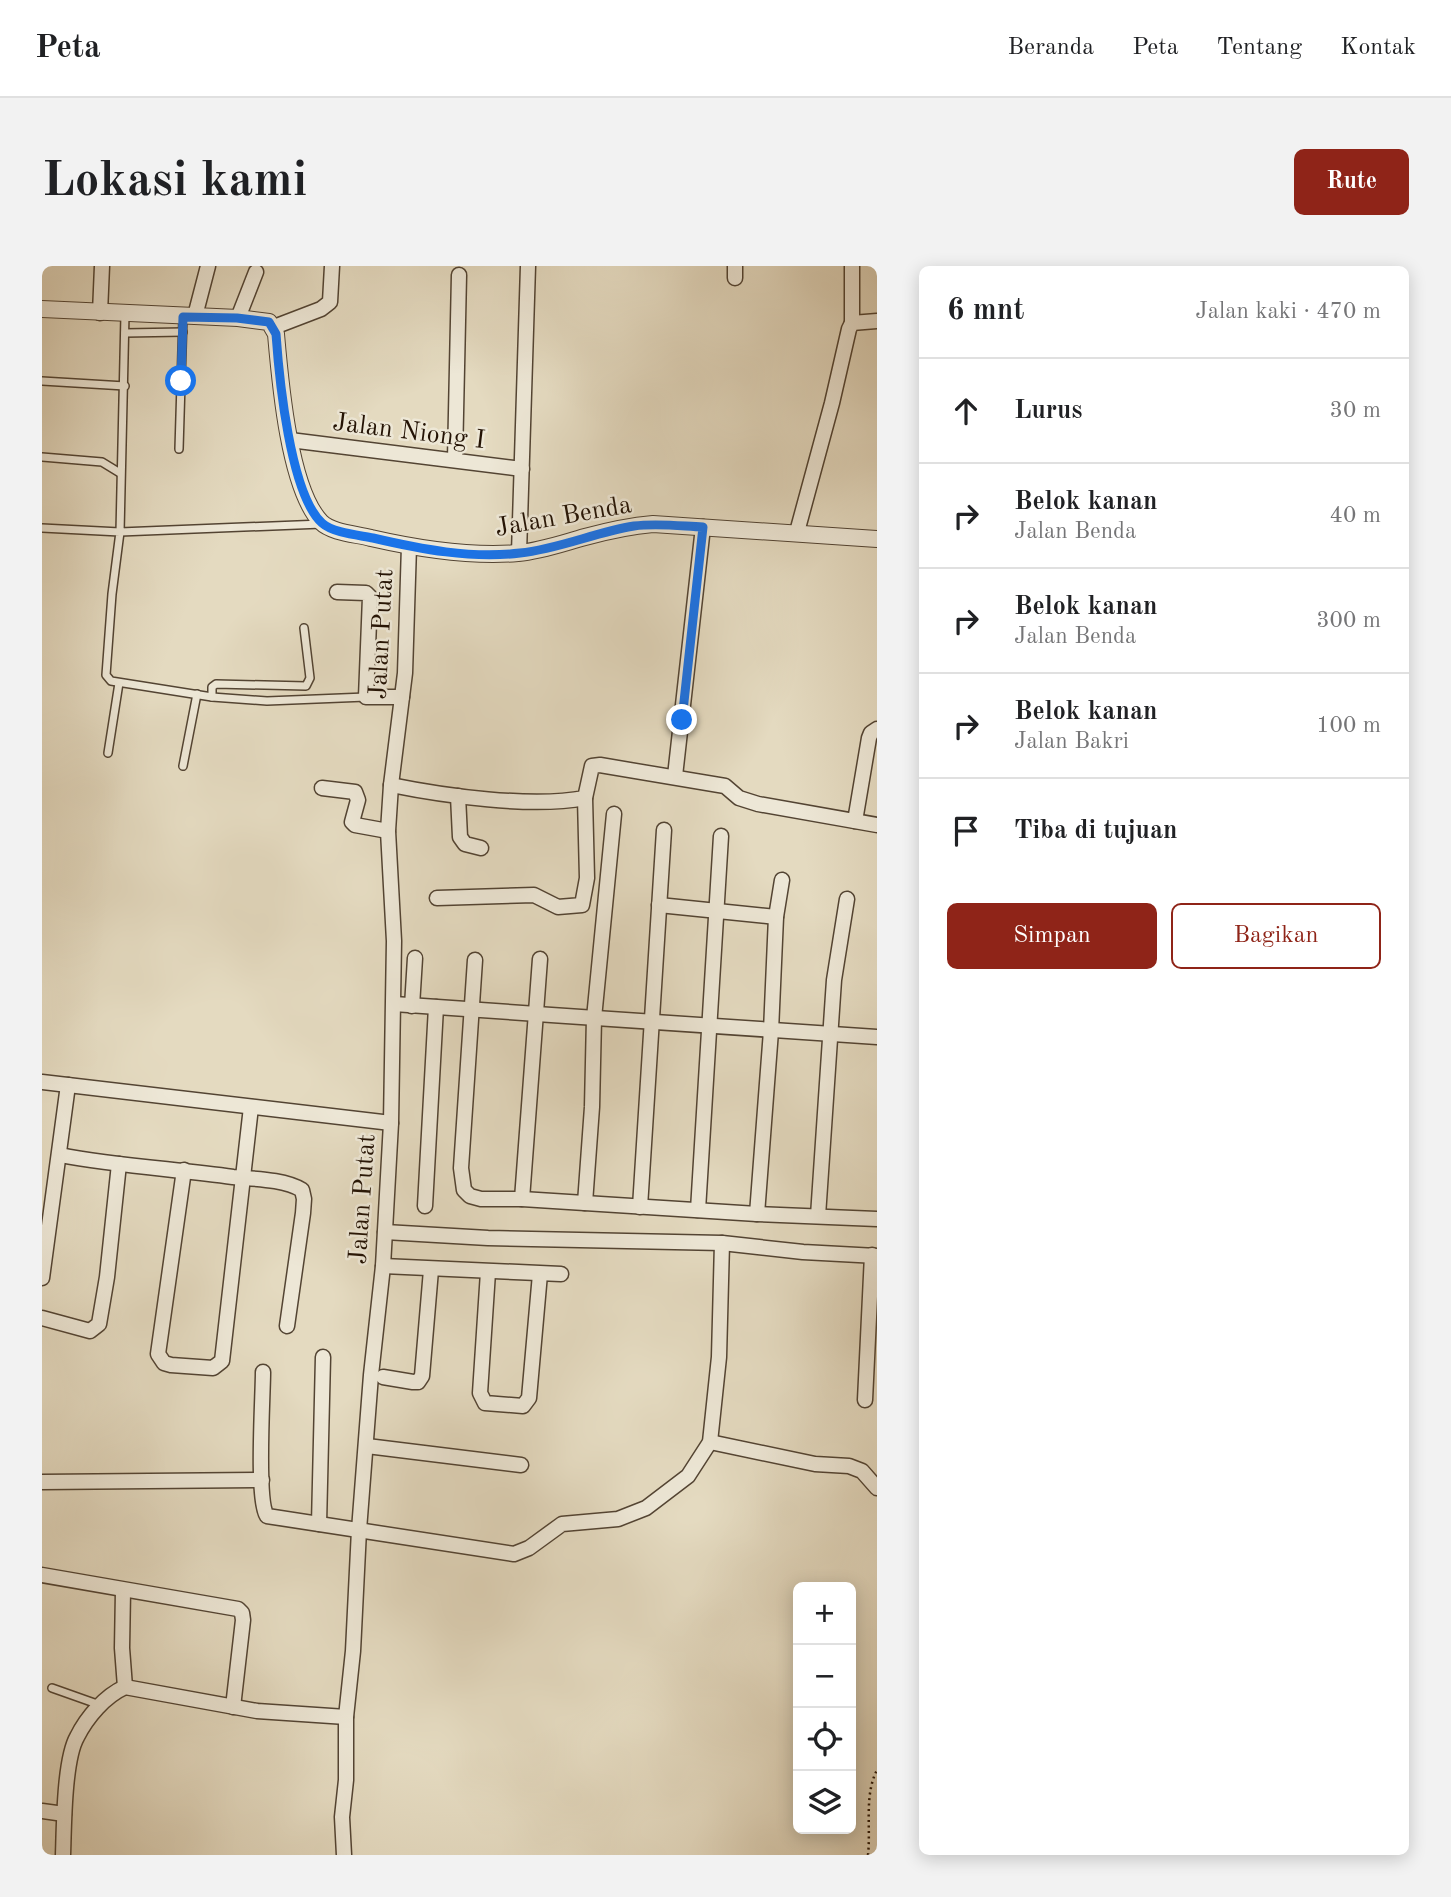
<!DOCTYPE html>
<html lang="id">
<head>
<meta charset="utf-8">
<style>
  body { margin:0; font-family:"Old Standard TT",serif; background:#f2f2f2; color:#202124 }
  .controls { position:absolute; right:21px; bottom:21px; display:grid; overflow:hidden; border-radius:10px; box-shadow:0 4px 18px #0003 }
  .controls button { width:63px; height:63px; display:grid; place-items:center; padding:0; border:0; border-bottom:2px solid #e0e0e0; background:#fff; color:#202124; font:35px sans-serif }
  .stop { position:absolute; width:21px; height:21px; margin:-16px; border:5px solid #1a73e8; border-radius:50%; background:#fff }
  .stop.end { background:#1a73e8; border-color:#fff; box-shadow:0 2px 7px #0008 }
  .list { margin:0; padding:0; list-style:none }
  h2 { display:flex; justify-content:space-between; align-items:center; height:91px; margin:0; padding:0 28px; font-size:30px }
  h2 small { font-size:23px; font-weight:400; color:#757577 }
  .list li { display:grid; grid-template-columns:46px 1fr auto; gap:21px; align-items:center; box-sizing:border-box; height:105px; padding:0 28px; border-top:2px solid #e0e0e0 }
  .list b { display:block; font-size:26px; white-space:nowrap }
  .list p { margin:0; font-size:23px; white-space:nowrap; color:#757577 }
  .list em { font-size:23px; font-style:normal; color:#757577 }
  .actions { display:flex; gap:14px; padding:21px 28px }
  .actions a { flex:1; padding:16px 0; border:2px solid #8f2418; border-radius:10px; text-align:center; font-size:24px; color:#8f2418 }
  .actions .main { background:#8f2418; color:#fff }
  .icon { flex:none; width:38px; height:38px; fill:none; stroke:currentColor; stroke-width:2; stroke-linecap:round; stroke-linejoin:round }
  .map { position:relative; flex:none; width:835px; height:1589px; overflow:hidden; border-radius:10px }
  header { display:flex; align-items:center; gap:42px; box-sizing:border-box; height:98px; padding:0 35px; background:#fff; border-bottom:2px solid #e0e0e0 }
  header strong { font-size:33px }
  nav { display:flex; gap:38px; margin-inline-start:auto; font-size:24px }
  .intro { display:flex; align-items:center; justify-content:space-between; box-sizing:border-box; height:168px; padding:0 42px }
  h1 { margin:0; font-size:49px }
  .button { padding:18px 32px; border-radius:10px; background:#8f2418; color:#fff; font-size:24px; font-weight:700 }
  main { display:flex; gap:42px; padding:0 42px }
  aside { flex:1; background:#fff; border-radius:10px; box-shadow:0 4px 18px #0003 }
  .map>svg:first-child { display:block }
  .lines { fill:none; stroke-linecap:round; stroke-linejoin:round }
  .service-casing { stroke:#534433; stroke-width:10 }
  .minor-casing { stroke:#534433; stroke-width:17 }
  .tertiary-casing { stroke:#534433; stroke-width:18 }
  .path { stroke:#231204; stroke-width:2.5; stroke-dasharray:2 3.5; stroke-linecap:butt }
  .service { stroke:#ede7d6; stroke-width:7 }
  .minor { stroke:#ede7d6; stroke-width:14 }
  .tertiary { stroke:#ede7d6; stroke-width:16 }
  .route { stroke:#1a73e8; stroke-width:9 }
  .labels { text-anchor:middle; stroke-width:5; stroke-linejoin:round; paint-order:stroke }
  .street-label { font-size:26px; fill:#231204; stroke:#ede7d6 }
</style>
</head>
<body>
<header>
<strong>Peta</strong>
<nav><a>Beranda</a><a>Peta</a><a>Tentang</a><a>Kontak</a></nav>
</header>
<div class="intro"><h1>Lokasi kami</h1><a class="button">Rute</a></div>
<main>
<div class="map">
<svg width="835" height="1589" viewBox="0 0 835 1589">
  <rect width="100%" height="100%" fill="#e4dac0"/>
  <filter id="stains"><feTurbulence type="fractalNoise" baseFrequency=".00286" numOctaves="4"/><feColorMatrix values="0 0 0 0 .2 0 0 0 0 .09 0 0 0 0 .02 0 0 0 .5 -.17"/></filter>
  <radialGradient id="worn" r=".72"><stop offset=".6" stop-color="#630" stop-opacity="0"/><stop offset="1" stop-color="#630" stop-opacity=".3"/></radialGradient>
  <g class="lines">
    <g class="service-casing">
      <g id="service">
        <polyline points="83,48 78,266 280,258"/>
        <polyline points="83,67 141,66"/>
        <polyline points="0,115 83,120"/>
        <polyline points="137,183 141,51"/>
        <polyline points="0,191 60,196 78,207"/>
        <polyline points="0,262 78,266 70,328 64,409 69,415 170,431 225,435 324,431"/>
        <polyline points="170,431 170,421 174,418 264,420 268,412 262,362"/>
        <polyline points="66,487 77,417"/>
        <polyline points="141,500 155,428"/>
        <polyline points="10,1422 58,1439"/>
      </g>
    </g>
    <g class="minor-casing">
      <g id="minor">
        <polyline points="693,0 693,12"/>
        <polyline points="58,47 60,0"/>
        <polyline points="153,50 166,0"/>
        <polyline points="196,52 214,6"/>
        <polyline points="810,57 810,0"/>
        <polyline points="232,61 279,43 288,36 290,0"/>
        <polyline points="248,174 480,203"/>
        <polyline points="413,193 417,9"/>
        <polyline points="755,266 790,137 807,63 810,57 835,55"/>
        <polyline points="477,287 486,0"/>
        <polyline points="295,326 324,327 328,331 324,431 360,431"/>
        <polyline points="633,510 661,261"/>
        <path d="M349,519C403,530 489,542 543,532L550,500L558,499L683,520L697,532L716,538L835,559"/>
        <polyline points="280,522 313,526 316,534 310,556 313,559 346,565"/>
        <polyline points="416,530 418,571 423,578 439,582"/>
        <polyline points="813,555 827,472 829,467 835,463"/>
        <polyline points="395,632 492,629 516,641 540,639 545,612 543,532"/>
        <polyline points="617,639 734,651"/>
        <polyline points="433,694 419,902 422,924 428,930 439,933 480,933 715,948 835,953"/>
        <path d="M352,738C513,749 674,761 835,771"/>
        <polyline points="370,740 373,692"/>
        <polyline points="0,816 349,857"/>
        <path d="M18,889C75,900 133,903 191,911C212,913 242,913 260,924L262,933L261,947L245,1060"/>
        <polyline points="142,904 116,1088 122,1097 129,1099 171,1102 180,1095 209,841"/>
        <polyline points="480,933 498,693"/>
        <polyline points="543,937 550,841 552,752 572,548"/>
        <polyline points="383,940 394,741"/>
        <polyline points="598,941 622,564"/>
        <polyline points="656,944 679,570"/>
        <polyline points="715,948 729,765 734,651 740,614"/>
        <polyline points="776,950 792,714 805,633"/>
        <polyline points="343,966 446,972 680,977 761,986 835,990"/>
        <polyline points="341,1000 519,1008"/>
        <polyline points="446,1006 438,1127 443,1137 481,1140 487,1132 498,1008"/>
        <polyline points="0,1012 26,819"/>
        <polyline points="0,1052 48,1065 57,1058 65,1011 77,898"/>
        <path d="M221,1106C221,1131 214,1234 225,1250L472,1288L487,1282L520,1258L576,1253L604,1242L646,1210L668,1176L677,1091L680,977"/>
        <polyline points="341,1111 371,1116 376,1116 380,1110 389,1004"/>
        <polyline points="823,1134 830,989"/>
        <polyline points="668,1176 773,1198 807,1200 820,1205 835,1222"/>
        <polyline points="325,1180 479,1199"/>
        <polyline points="0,1216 220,1214"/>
        <polyline points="277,1258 281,1091"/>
        <polyline points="0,1309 196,1343 200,1347 201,1354 191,1441"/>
        <polyline points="81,1325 80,1382 83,1421"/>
        <polyline points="0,1545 22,1548"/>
        <path d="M21,1589C22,1561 22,1494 35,1471C45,1451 63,1430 83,1421L215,1445L304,1451"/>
        <polyline points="302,1589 300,1551 304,1514 304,1451 311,1385 317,1264 329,1109 341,1000 349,857 352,675 346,565 349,519 363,407 367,280"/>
      </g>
    </g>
    <g class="tertiary-casing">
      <path id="tertiary" d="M0,43L196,52L227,56L234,68C238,114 247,223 279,256C290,267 315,268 329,272C377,283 427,291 476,287C499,285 521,277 543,271C565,265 588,260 611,258L835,273"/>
    </g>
    <path class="path" d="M826,1589C829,1561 822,1529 835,1504"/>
    <use href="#service" class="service"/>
    <use href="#minor" class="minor"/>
    <use href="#tertiary" class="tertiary"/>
  </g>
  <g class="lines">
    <path class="route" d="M139,115L141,51L195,52L227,56L234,68C237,111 248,228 280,257C291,267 316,269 331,272C378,283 429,293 478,287C517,283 554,266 592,260C615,257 638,260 661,261L640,454"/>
  </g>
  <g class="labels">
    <g class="street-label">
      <text transform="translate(367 164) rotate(7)" y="9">Jalan Niong I</text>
      <text transform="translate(521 249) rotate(-10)" y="9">Jalan Benda</text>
      <text transform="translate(338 368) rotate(-87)" y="9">Jalan Putat</text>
      <text transform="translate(319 933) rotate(-86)" y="9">Jalan Putat</text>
    </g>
  </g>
  <rect width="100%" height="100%" filter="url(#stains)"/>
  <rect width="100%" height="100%" fill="url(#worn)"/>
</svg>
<div class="controls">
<button>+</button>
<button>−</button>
<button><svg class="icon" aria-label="locate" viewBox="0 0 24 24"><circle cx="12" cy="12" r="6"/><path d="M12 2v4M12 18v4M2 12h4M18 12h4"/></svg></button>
<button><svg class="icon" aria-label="layers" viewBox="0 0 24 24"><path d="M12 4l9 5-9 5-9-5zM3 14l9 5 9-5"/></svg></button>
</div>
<div class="stop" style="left:139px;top:115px"></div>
<div class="stop end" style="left:640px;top:454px"></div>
</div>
<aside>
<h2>6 mnt<small>Jalan kaki · 470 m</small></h2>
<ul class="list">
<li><svg class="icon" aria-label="ahead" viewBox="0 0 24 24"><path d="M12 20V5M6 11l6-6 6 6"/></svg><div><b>Lurus</b></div><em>30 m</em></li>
<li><svg class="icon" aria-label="right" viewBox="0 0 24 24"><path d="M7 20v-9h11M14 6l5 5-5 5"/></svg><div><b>Belok kanan</b><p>Jalan Benda</p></div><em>40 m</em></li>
<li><svg class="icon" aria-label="right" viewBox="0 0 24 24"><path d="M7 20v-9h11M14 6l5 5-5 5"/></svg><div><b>Belok kanan</b><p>Jalan Benda</p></div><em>300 m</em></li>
<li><svg class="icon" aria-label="right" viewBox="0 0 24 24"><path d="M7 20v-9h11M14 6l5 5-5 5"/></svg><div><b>Belok kanan</b><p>Jalan Bakri</p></div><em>100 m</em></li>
<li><svg class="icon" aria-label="arrive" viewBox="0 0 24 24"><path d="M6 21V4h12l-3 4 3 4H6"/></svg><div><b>Tiba di tujuan</b></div></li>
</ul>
<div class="actions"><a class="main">Simpan</a><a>Bagikan</a></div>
</aside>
</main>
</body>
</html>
